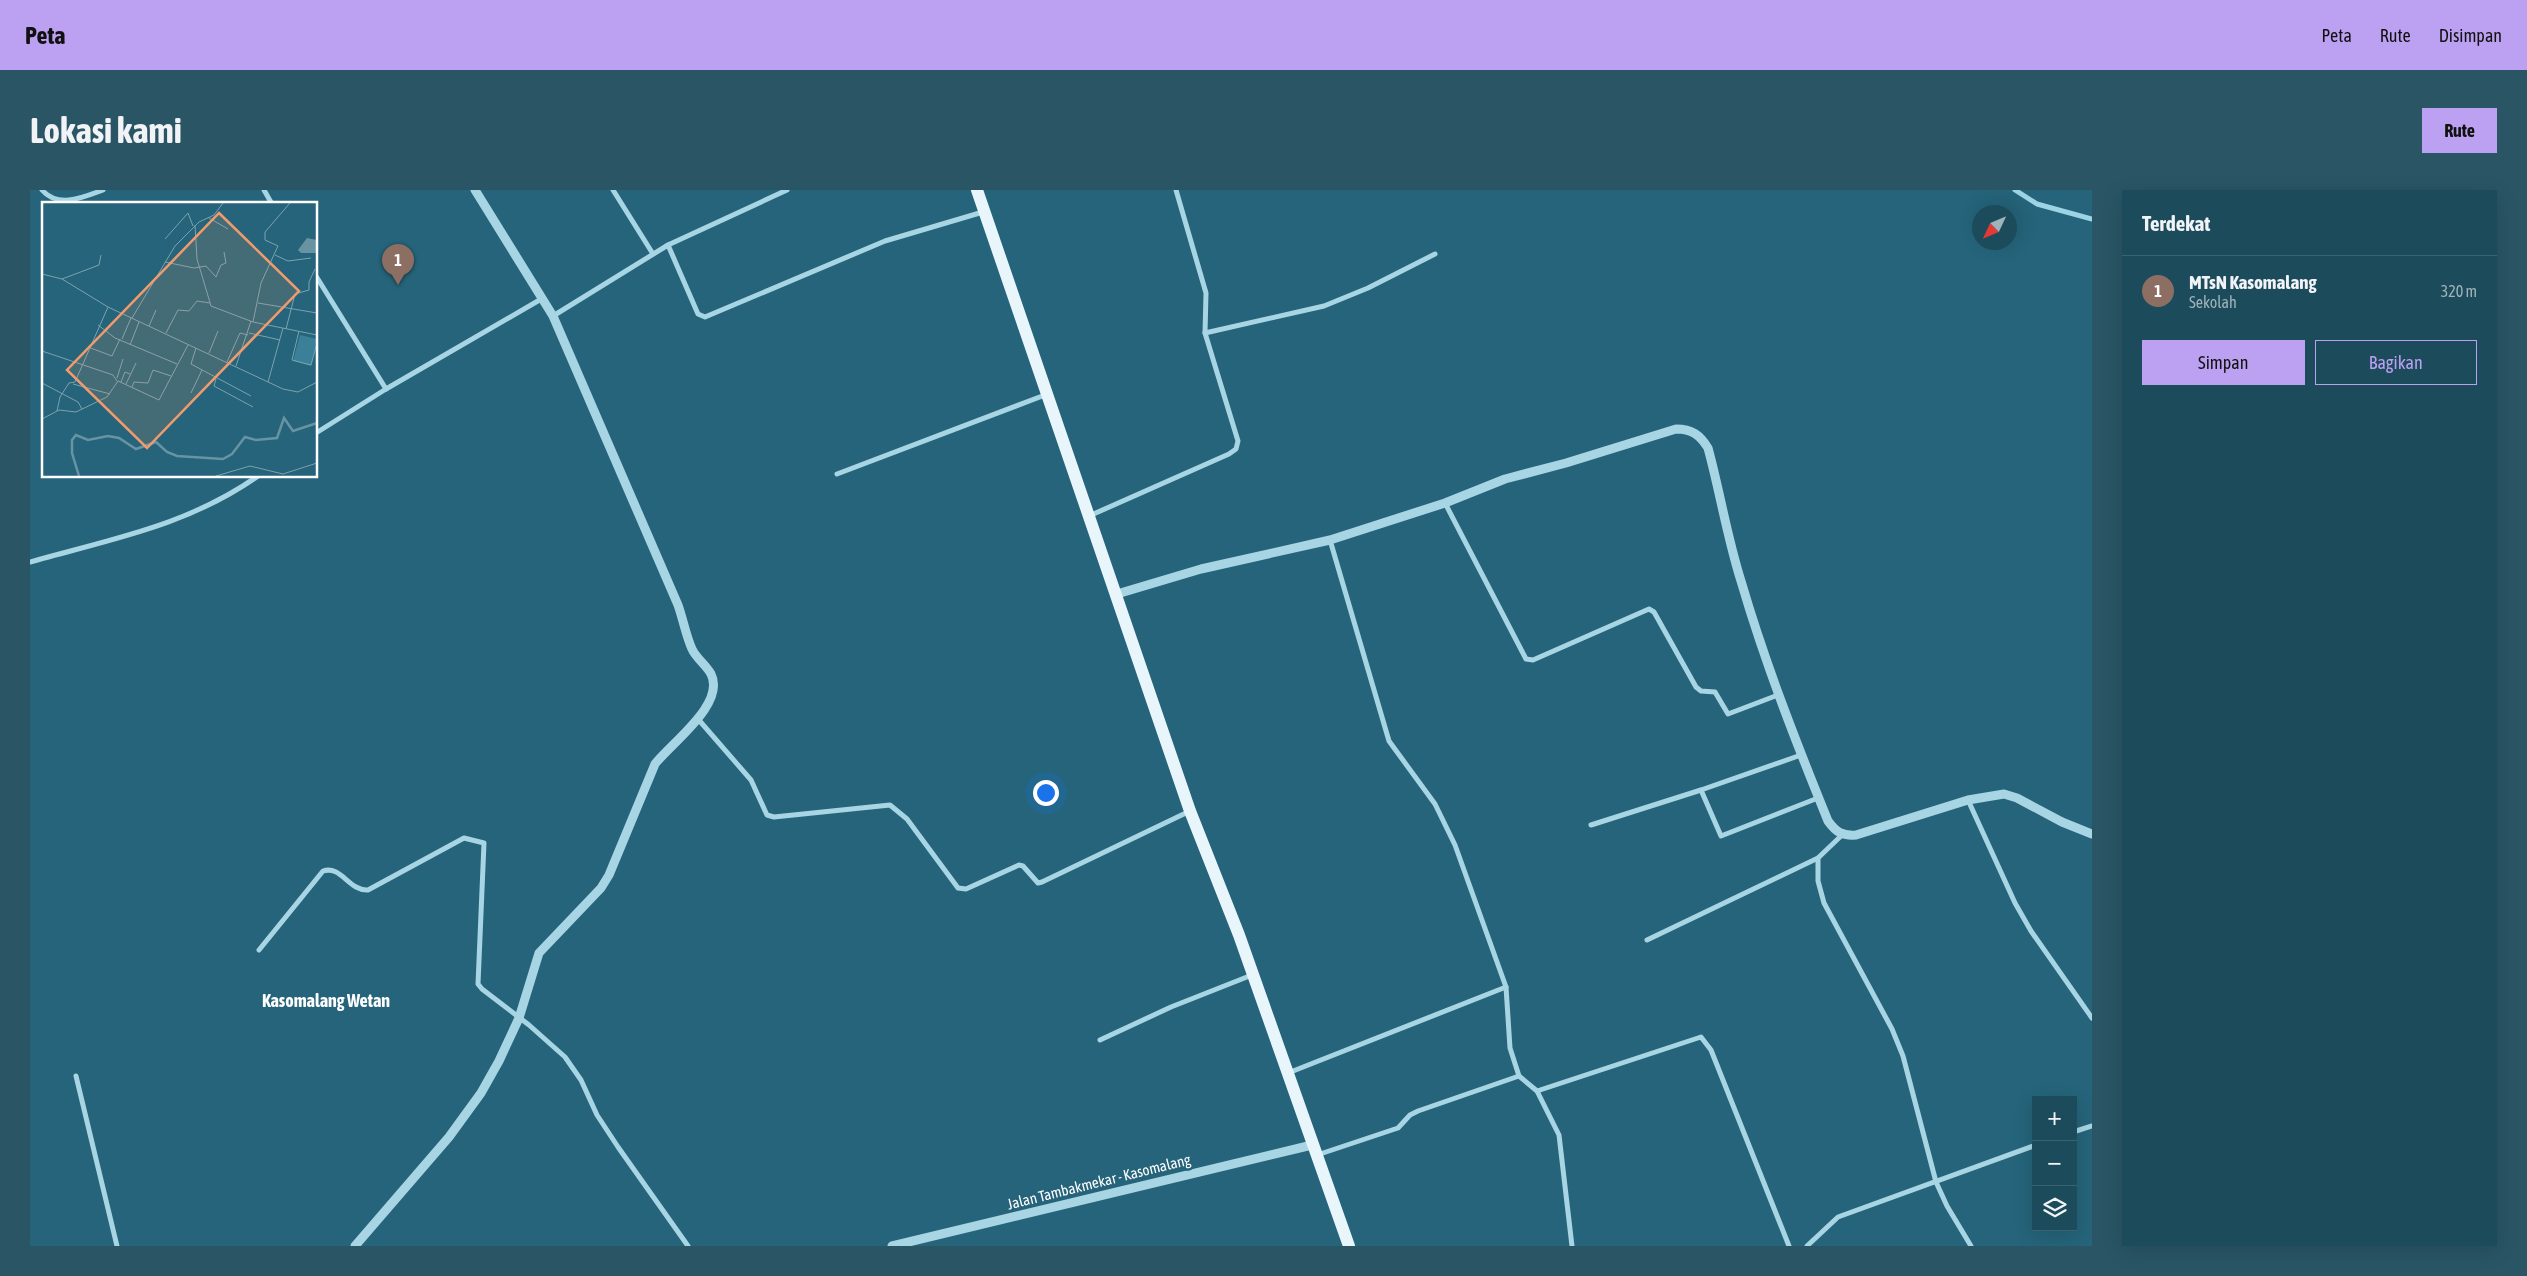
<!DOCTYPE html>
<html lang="id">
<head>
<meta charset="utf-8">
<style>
  body { margin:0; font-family:"Asap Condensed",sans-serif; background:#295565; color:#f1f3f6 }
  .controls { position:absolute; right:15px; bottom:15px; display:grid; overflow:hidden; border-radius:0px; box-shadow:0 5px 20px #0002 }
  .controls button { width:45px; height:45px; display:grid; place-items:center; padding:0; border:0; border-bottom:1px solid #3a6372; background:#1c4b5c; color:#f1f3f6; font:25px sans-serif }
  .compass { position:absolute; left:1942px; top:15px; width:45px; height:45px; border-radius:50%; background:#1c4b5c; box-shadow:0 5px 20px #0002; rotate:226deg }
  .you { position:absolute; left:1015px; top:602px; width:18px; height:18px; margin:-12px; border:4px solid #fff; border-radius:50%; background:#1a73e8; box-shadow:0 0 0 8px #1a73e833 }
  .badge { display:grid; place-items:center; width:32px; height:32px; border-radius:50%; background:#bca0f2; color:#fff; font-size:16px; font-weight:700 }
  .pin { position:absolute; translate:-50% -41px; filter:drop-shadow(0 1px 2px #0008) }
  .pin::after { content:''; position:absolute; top:26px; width:18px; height:15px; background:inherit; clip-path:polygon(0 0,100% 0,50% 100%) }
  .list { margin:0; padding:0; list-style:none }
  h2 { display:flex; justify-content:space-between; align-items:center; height:65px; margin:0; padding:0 20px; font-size:21px }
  h2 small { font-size:16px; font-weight:400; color:#a0b3bb }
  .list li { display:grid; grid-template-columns:32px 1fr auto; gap:15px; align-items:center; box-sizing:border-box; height:70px; padding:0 20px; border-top:1px solid #3a6372 }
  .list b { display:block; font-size:19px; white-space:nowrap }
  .list p { margin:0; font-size:16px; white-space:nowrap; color:#a0b3bb }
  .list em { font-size:16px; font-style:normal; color:#a0b3bb }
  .actions { display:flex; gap:10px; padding:15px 20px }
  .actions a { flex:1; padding:11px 0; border:1px solid #bca0f2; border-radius:0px; text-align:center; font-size:18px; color:#bca0f2 }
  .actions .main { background:#bca0f2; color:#111 }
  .icon { flex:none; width:28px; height:28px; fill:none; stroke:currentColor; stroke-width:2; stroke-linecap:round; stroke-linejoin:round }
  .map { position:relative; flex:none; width:2062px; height:1056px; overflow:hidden; border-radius:0px }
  header { display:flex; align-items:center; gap:30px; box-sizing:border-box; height:70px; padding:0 25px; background:#bca0f2; color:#111 }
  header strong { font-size:24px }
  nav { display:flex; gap:28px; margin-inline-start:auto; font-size:18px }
  .intro { display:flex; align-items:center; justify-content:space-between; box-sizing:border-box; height:120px; padding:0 30px }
  h1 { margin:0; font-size:35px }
  .button { padding:12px 22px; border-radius:0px; background:#bca0f2; color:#111; font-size:18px; font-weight:700 }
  main { display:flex; gap:30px; padding:0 30px }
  aside { flex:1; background:#1c4b5c; border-radius:0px; box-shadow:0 5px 20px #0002 }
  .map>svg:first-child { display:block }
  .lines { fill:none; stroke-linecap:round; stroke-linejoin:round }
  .stream { stroke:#9dd4e5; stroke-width:5 }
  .minor { stroke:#a8d5e4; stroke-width:5 }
  .tertiary { stroke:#a8d5e4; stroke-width:9 }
  .primary { stroke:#e8f6fc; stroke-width:12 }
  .labels { text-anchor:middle; stroke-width:5; stroke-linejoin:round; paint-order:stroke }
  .street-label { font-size:15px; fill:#fff; stroke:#25647a }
  .quarter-label { font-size:18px; font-weight:bold; fill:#fff; stroke:#25647a }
  .inset-river { fill:none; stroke:#6793a3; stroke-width:2.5 }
  .inset-road { fill:none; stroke:#7ca2af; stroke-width:1 }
  .view { fill:#f19b6d; fill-opacity:0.15; stroke:#f19b6d; stroke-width:2.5 }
  .inset-edge { fill:none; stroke:#fff; stroke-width:2.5 }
</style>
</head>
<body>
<header>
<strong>Peta</strong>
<nav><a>Peta</a><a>Rute</a><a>Disimpan</a></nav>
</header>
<div class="intro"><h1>Lokasi kami</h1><a class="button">Rute</a></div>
<main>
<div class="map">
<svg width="2062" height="1056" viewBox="0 0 2062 1056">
  <rect width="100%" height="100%" fill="#25647a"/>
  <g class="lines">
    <polyline class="stream" points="1985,0 2007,14 2062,29"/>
    <g class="minor">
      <path d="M12,0C28,19 54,7 73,0"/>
      <polyline points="234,0 242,14"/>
      <polyline points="583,0 623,64"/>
      <polyline points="638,55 668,124 675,127 855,51 953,22"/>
      <polyline points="286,86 356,199"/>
      <polyline points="523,126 638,55 757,0"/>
      <polyline points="1175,143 1294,116 1338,98 1405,64"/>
      <polyline points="286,243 356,199 513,108"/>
      <polyline points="807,284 1015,205"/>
      <polyline points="1415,313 1496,469 1503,470 1619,419 1624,422 1666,497 1671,501 1685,502 1698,524 1748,505"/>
      <polyline points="1059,326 1199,264 1206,259 1208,251 1175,143 1176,103 1146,0"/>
      <polyline points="1300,350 1359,551 1405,614 1425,655 1476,797 1480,858 1489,886 1507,901 1529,945 1542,1056"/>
      <path d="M0,372C81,349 157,336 228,286"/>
      <polyline points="668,529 721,590 737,625 744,627 860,615 877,629 928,698 936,699 989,675 993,676 1008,693 1012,692 1160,621"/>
      <polyline points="1671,600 1691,646 1788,608"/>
      <polyline points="1938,610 1985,713 2001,741 2062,828"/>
      <polyline points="1561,635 1671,600 1771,565"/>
      <polyline points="1812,645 1788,668 1788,691 1794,713 1862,839 1873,866 1906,992 1917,1016 1941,1056"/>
      <polyline points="1617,750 1788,668"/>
      <path d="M229,760L293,681C311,675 319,701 338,700L434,648L454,653L448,794L452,799L499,835L535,867L551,890L567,925L588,957L658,1056"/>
      <polyline points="1070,850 1141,817 1222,785"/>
      <polyline points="1258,883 1476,797"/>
      <polyline points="46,886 87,1056"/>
      <polyline points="1507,901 1671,847 1681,860 1759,1056"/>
      <polyline points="2043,942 2062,936"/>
      <polyline points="1287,965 1368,938 1380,925 1388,921 1489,886"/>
      <polyline points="1777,1056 1808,1027 2006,955"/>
    </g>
    <g class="tertiary">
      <path d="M1087,404L1171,379L1300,350L1415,313L1475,289L1536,273L1646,239C1662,239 1670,245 1678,258C1690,302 1697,347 1711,391C1735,473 1766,552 1798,631C1806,642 1812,646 1826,645L1938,610L1974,604L1987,608L2032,632L2062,644"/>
      <path d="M325,1056L419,947L451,903L469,871L489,828L509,763L571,698L579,685L625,574C641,553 696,514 681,484C676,475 666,468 662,459C656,446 653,429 648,415L523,126L445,0"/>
      <polyline points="862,1056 1282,955"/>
    </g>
    <polyline class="primary" points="947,0 1160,621 1209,745 1319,1056"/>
  </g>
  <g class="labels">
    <g class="street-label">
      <text transform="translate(1069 992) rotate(-14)" y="5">Jalan Tambakmekar - Kasomalang</text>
    </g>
    <g class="quarter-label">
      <text x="296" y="817">Kasomalang Wetan</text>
    </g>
  </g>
  <g transform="translate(12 12)">
    <rect width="275" height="275" fill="#25647a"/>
    <path d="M258,133L275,137L269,164L251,159Z" fill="#398098"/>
    <path d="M265,36L275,38V51H259L256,48Z" fill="#6793a3"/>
    <path class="inset-river" d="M37,274L30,251V238L34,233L46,238L66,234L77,236L94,247L114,240L125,250L135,254L181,257L190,252L203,235L214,238L235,236L242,216L251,229L275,221"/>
    <path class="inset-road" d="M167,16L186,27M153,23L155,57L169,104L211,120L275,133M123,37L146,11L151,24M233,53L246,59L269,56M123,60L152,66L164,64L174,75L179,63L184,61L182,50M0,72L20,77L66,105L241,187L256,190L275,180M20,77L57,63L59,53M216,101L275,111M90,116L133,44L157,20L172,13L181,1M211,120L219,81L236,44L223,38V30L248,1M56,123L73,136L135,162M107,124L114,108M244,127L253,92L267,88V80L273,67M257,129L250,158L269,163L275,141M124,131L136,108L147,109L155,99L168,101M207,131L238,138M80,137L89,116M88,143L97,120M46,145L70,154L78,137M154,146L149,162L209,194M0,149L71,173L75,179M167,151L176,129M185,160L198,131L206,133M194,164L209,119M75,176L81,157M174,177L172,184L211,205M79,180L83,170L88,172M226,180L241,126M0,181L36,200L40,207M31,182L68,192M84,182L94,161M90,185L92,180L106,181L111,168L129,174M149,191L160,168M15,209L18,195L27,181L33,180L66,105M0,217L17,208L34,210L65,195L76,179L117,198L146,143M174,274L208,264L241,272L275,261"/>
    <path class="view" d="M177,11L257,89L105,246L25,168Z"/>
    <rect width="275" height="275" class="inset-edge"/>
  </g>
</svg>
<div class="controls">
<button>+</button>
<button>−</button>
<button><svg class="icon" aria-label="layers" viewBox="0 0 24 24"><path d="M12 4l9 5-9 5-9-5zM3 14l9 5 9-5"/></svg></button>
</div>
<svg class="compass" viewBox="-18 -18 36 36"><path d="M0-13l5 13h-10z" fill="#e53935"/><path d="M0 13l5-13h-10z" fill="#a0b3bb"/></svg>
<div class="you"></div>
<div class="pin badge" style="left:368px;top:95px;background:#8d6e63">1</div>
</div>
<aside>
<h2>Terdekat<small></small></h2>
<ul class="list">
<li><span class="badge" style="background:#8d6e63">1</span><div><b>MTsN Kasomalang</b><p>Sekolah</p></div><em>320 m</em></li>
</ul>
<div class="actions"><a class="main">Simpan</a><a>Bagikan</a></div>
</aside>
</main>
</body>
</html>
